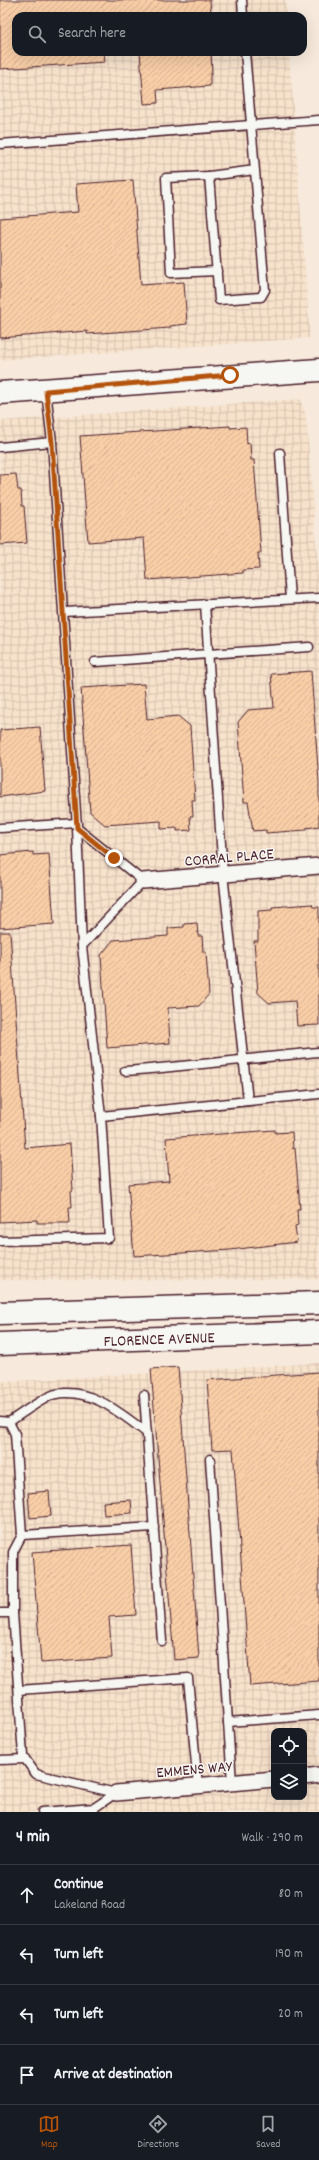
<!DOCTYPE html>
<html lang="en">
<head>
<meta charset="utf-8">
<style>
  body { margin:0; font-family:Dekko,sans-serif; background:#242831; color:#f1f3f6 }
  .controls { position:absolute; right:12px; bottom:12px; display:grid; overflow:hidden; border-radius:8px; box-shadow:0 4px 16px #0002 }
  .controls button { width:36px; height:36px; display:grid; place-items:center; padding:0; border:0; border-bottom:1px solid #363941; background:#171b24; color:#f1f3f6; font:20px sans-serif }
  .stop { position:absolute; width:12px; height:12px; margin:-9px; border:3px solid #b45309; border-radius:50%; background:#fff }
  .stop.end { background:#b45309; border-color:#fff; box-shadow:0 1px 4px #0008 }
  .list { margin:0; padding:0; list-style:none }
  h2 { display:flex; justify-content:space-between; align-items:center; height:52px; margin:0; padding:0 16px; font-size:17px }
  h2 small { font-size:13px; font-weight:400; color:#9ea1a6 }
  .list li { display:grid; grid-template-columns:26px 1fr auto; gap:12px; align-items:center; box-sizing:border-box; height:60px; padding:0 16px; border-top:1px solid #363941 }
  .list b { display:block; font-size:15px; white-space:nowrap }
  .list p { margin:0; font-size:13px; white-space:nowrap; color:#9ea1a6 }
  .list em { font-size:13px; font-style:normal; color:#9ea1a6 }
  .icon { flex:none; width:22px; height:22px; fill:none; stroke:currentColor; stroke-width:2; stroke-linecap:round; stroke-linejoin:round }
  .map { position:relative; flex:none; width:319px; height:1812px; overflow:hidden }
  .search { position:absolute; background:#171b24; box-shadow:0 4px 16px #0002; left:12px; right:12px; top:12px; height:44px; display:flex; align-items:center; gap:10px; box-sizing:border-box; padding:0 14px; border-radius:12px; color:#9ea1a6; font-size:15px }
  .sheet { height:292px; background:#171b24 }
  nav { display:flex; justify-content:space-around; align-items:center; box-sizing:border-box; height:56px; border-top:1px solid #363941; background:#171b24; font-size:11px; color:#9ea1a6 }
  nav a { display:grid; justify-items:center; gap:2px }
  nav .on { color:#b45309 }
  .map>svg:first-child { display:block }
  .industrial { fill:url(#industrial-grid); fill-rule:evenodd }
  .building { fill:url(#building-hatch); stroke:#4a1f2b }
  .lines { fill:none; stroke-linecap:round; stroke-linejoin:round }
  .lane-casing { stroke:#4a1f2b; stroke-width:11 }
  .street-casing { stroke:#4a1f2b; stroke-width:18 }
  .secondary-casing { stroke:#4a1f2b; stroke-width:25 }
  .lane { stroke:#f6f6f2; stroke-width:8 }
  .street { stroke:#f6f6f2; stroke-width:15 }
  .secondary { stroke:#f6f6f2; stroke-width:22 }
  .route { stroke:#b45309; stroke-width:5 }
  .labels { text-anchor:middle; stroke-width:3; stroke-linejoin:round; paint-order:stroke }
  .street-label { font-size:16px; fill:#4a1f2b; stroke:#f6f6f2 }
</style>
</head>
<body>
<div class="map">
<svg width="319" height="1812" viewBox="0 0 319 1812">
  <defs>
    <pattern id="industrial-grid" width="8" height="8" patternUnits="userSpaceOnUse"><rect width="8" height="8" fill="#f7e2cc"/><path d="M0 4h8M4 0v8" fill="none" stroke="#d5c1af"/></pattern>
    <pattern id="building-hatch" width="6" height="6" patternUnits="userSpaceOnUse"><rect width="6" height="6" fill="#f8cea7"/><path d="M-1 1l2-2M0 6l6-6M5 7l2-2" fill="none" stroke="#d6b090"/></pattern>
  </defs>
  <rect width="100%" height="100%" fill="#f7eadc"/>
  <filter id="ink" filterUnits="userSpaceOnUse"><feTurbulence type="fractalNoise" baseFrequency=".025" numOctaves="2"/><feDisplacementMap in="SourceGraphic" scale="8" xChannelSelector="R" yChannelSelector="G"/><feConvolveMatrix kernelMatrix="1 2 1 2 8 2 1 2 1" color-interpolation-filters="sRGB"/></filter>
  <g filter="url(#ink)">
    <g class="industrial">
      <polygon points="0,0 285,0 287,16 16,16 16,52 289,52 310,338 0,360"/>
      <polygon points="300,399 306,415 319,582 319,1279 0,1280 0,421"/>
      <path d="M319,1363V1812H0V1382ZM274,1731H304V1797H274Z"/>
    </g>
    <g class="building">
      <polygon points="0,0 210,0 211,14 208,16 16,16 16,52 104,52 105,62 0,69"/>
      <polygon points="140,52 211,52 212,74 210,74 210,86 157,90 158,103 144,104"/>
      <polygon points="133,180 141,285 184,282 187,324 170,326 170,328 87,334 87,331 0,338 0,218 78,212 76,184"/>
      <polygon points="230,426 230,428 246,427 247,444 250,443 251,460 254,460 261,553 258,553 259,569 243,570 243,573 147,580 144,538 88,542 80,436"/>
      <polygon points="16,474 18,490 21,490 22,506 24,506 27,543 0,545 0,475"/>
      <polygon points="311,671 319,782 319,826 306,828 306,830 266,833 266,830 253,831 248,802 244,802 238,722 248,710 274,708 271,674"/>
      <polygon points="144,684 147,719 178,716 190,726 195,800 192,800 193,816 190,816 191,830 177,831 177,828 161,829 161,821 105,825 90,812 81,688"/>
      <polygon points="40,727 45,791 0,797 0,730"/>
      <polygon points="33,852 33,855 49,854 54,924 0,928 0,855"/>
      <polygon points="312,904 313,907 319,907 319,1025 297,1026 295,1001 269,1003 258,993 254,941 258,941 258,911 272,910 272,907"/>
      <polygon points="197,923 198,936 202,936 203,952 206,952 209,994 199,1006 168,1008 170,1043 107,1048 101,955 113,940 168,936 168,928 184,927 184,924"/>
      <polygon points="0,932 10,932 25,1148 70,1144 73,1190 71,1191 72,1207 69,1207 70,1223 37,1223 37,1220 0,1222"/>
      <polygon points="275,1130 275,1133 292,1132 293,1149 295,1148 300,1209 297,1209 298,1225 295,1226 297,1242 230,1250 134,1256 128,1184 169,1181 166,1138"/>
      <polygon points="178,1367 199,1658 174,1660 151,1369"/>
      <polygon points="319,1372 319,1681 250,1686 233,1449 212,1450 207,1380"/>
      <polygon points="49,1491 51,1516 30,1518 28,1493"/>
      <polygon points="131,1500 132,1513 104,1515 103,1502"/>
      <polygon points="131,1545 136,1615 109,1617 112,1658 41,1663 32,1552"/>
    </g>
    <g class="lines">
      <g class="lane-casing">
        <g id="lane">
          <polyline points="242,0 243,16"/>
          <polyline points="245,52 265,290 261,297 219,300 209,176 255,170"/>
          <polyline points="0,144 319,120"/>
          <polyline points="209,176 166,178 171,273 217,271"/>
          <polyline points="52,442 77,828 143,881 82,946 101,1116"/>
          <polyline points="0,447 52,442 46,391"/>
          <polyline points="280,453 290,599"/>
          <polyline points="205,604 223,874 248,1101"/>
          <polyline points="64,612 319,598"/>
          <polyline points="95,662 309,647"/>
          <polyline points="0,828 77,823"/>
          <polyline points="77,828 82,946"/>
          <path d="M125,1071C190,1066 254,1058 319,1052"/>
          <polyline points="0,1241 109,1238 101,1116 319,1094"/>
          <polyline points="144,1395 162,1641"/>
          <polyline points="0,1421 9,1422 15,1434 22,1535 13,1552 13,1613 23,1756 36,1774 116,1793"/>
          <path d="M9,1422C18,1416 47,1395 56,1394C92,1388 120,1413 147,1433"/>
          <polyline points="210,1459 228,1722"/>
          <polyline points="22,1535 154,1527"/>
          <polyline points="0,1613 13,1613"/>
          <polyline points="19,1690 188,1678 198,1786"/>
          <polyline points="0,1760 25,1759"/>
          <polyline points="232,1783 228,1722 319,1715"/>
          <polyline points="42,1812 94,1808"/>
          <polyline points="94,1812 94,1808 116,1793"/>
        </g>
      </g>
      <g class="street-casing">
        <g id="street">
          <polyline points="143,881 319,866"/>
          <polyline points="304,1777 319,1775"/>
          <polyline points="116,1793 274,1779"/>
        </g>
      </g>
      <g class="secondary-casing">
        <g id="secondary">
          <polyline points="0,393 319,370"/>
          <polyline points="0,1313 319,1303"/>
          <polyline points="0,1344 319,1332"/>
        </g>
      </g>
      <use href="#lane" class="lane"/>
      <use href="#street" class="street"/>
      <use href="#secondary" class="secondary"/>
    </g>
  </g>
  <g class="lines" filter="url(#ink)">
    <polyline class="route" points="114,858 77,828 52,442 46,391 230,375"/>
  </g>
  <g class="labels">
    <g class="street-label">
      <text transform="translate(229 856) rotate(-5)" y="6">CORRAL PLACE</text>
      <text transform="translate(159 1338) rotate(-2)" y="6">FLORENCE AVENUE</text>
      <text transform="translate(194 1768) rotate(-5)" y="6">EMMENS WAY</text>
    </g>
  </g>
</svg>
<div class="controls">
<button><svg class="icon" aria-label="locate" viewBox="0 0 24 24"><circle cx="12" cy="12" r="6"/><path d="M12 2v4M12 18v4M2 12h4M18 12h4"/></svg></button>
<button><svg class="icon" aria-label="layers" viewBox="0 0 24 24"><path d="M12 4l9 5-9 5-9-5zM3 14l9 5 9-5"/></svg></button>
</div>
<div class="stop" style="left:230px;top:375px"></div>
<div class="stop end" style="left:114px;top:858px"></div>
<div class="search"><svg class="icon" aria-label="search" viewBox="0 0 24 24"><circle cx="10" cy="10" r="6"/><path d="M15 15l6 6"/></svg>Search here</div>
</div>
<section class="sheet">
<h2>4 min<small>Walk · 290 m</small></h2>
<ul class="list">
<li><svg class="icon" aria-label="ahead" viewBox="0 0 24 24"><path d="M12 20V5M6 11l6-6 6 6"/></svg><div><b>Continue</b><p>Lakeland Road</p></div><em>80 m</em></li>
<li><svg class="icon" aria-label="left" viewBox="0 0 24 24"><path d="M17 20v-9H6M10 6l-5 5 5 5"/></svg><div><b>Turn left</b></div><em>190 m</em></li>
<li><svg class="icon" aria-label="left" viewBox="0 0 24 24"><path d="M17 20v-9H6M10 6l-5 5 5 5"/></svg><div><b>Turn left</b></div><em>20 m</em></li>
<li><svg class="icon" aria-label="arrive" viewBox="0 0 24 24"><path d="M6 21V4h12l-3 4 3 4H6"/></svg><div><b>Arrive at destination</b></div></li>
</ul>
</section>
<nav>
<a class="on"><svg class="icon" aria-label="map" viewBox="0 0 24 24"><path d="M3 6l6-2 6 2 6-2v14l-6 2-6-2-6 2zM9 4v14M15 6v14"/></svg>Map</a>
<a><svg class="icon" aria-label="directions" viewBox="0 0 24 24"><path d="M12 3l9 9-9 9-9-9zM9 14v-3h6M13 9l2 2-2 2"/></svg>Directions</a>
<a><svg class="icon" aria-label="saved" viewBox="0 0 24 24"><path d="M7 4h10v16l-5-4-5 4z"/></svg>Saved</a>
</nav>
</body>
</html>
